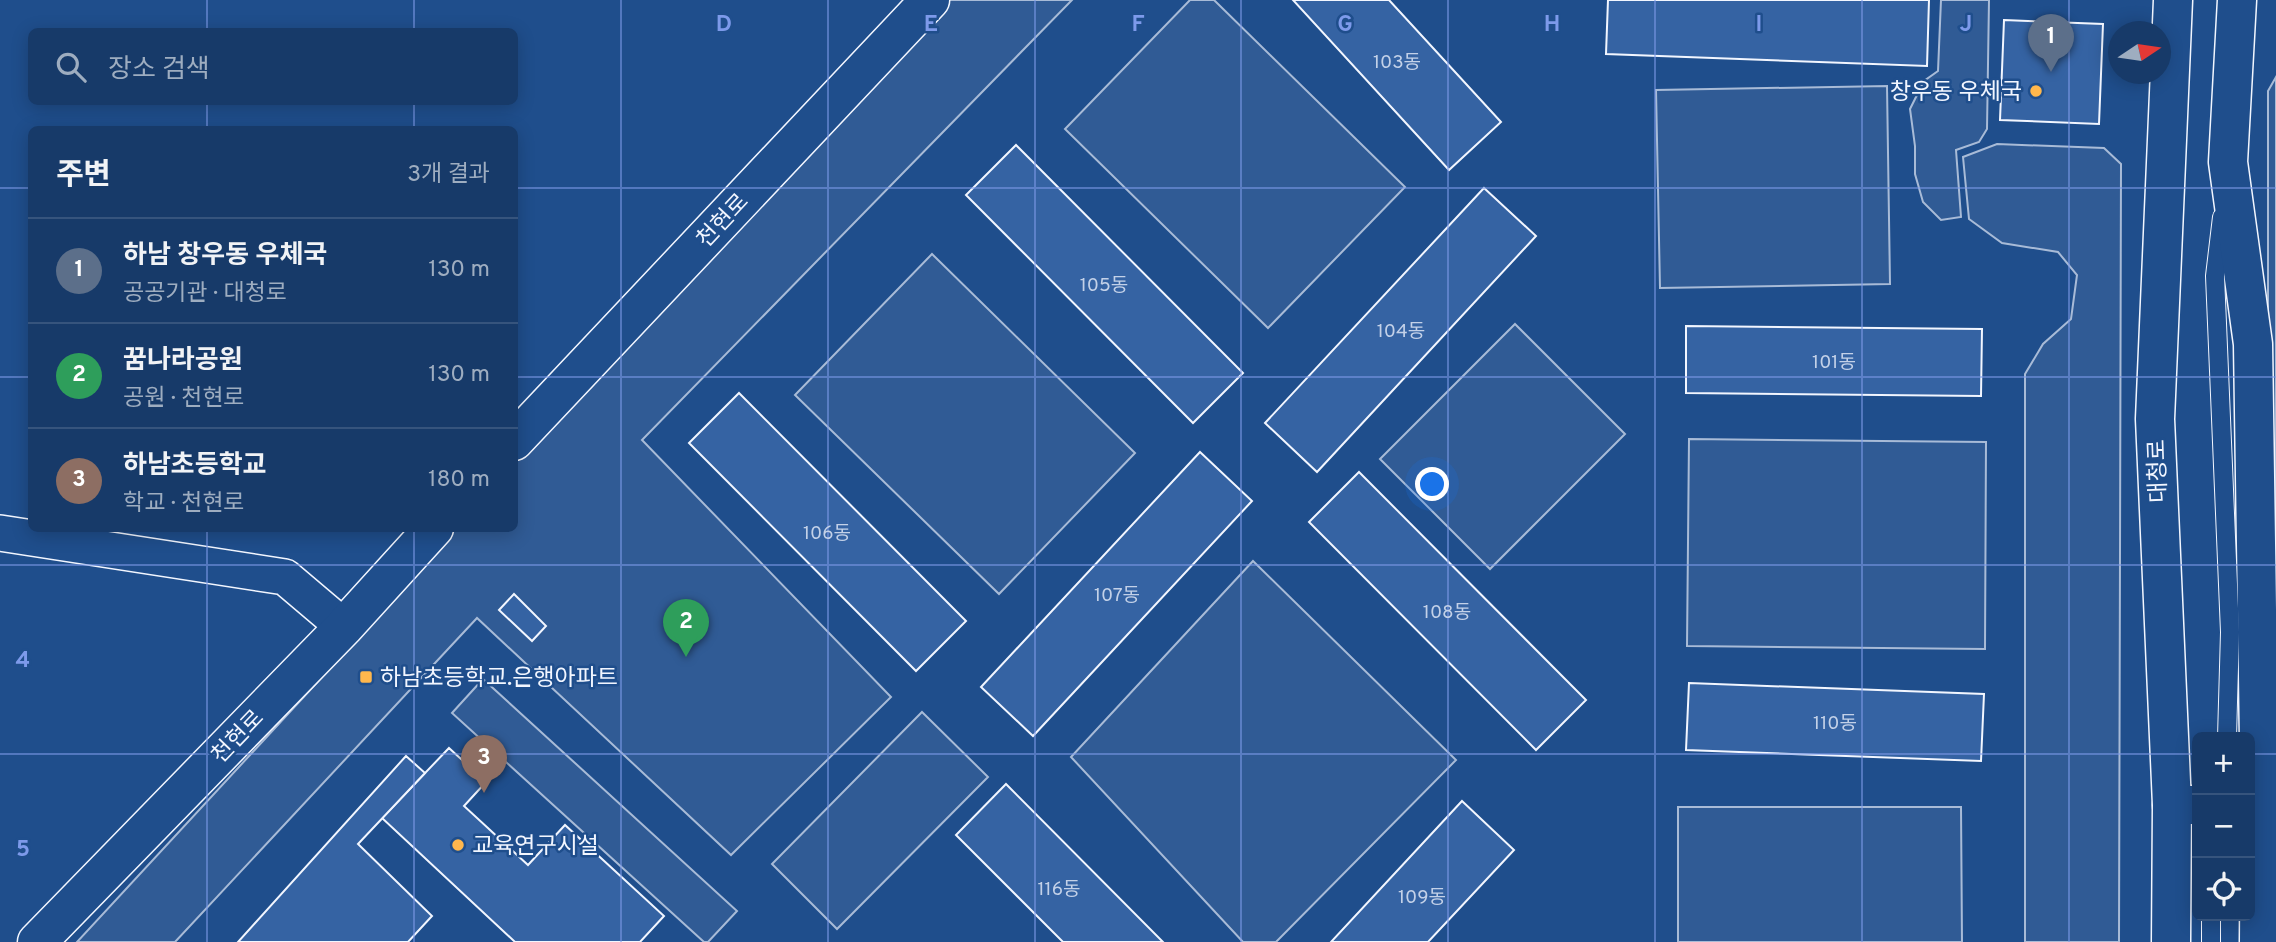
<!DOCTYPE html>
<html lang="ko">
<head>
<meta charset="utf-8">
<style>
  body { margin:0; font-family:Overpass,"Noto Sans KR",sans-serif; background:#244571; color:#f1f3f6 }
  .controls { position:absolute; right:21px; bottom:21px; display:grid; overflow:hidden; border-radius:10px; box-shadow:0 4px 18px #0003 }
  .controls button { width:63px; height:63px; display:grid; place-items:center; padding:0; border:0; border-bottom:2px solid #36547d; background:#173a69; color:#f1f3f6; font:35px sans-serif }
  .compass { position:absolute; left:2108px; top:21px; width:63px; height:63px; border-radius:50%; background:#173a69; box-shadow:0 4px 18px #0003; rotate:77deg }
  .you { position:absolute; left:1433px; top:485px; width:24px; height:24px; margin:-18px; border:5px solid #fff; border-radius:50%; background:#1a73e8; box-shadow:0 0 0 10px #1a73e833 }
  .badge { display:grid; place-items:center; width:46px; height:46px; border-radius:50%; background:#d6ab8b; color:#fff; font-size:23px; font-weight:700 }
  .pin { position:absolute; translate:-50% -58px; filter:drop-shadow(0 2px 4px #0008) }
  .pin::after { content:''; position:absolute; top:37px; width:24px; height:21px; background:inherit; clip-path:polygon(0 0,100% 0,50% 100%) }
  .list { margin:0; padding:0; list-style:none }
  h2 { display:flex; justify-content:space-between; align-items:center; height:91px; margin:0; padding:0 28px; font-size:30px }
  h2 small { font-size:23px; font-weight:400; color:#9eadc0 }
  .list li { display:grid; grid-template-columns:46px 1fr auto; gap:21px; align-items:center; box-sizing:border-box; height:105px; padding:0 28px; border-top:2px solid #36547d }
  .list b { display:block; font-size:26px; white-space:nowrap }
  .list p { margin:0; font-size:23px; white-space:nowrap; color:#9eadc0 }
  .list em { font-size:23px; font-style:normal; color:#9eadc0 }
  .icon { flex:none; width:38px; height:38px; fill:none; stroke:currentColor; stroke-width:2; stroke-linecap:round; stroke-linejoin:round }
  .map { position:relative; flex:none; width:2276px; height:942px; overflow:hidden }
  .search { position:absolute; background:#173a69; box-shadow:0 4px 18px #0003; left:28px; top:28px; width:490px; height:77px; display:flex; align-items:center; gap:18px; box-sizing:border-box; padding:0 24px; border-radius:10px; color:#9eadc0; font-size:26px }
  .panel { position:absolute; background:#173a69; box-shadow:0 4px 18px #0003; left:28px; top:126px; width:490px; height:406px; border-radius:10px }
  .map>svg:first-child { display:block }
  .built { fill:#305b95; stroke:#a8bbd7; stroke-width:2 }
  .building { fill:#3563a3; stroke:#f2f6ff; stroke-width:2 }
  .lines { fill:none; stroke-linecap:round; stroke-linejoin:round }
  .service-casing { stroke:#f2f6ff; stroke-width:20 }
  .minor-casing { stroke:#f2f6ff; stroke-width:38 }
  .tertiary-casing { stroke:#f2f6ff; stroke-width:41 }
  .secondary-casing { stroke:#f2f6ff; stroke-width:41 }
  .primary-casing { stroke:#f2f6ff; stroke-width:41 }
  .service { stroke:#1f4e8c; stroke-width:18 }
  .minor { stroke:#1f4e8c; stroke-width:35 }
  .tertiary { stroke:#1f4e8c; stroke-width:38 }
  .secondary { stroke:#1f4e8c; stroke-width:38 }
  .primary { stroke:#1f4e8c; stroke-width:38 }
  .grid { fill:none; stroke:#7d9aea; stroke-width:2; stroke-opacity:0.55 }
  .poi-dot { fill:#ffb74d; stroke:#1f4e8c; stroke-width:2.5 }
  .labels { text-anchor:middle; stroke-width:5; stroke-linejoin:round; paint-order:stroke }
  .number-label { font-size:19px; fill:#c3d1e8 }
  .poi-label { font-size:23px; fill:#f2f6ff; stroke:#1f4e8c; text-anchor:start }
  .street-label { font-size:23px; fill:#f2f6ff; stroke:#1f4e8c }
  .grid-label { font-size:23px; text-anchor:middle; font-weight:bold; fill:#7d9aea; stroke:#1f4e8c; stroke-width:5; stroke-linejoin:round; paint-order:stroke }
</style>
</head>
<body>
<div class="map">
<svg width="2276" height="942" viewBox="0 0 2276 942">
  <rect width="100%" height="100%" fill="#1f4e8c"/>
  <g class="built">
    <polygon points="949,0 1072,0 642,440 891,697 731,855 477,618 175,942 77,942 423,568 448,529 514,528 515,459 591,387"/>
    <polygon points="1190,0 1214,0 1405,187 1268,328 1065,129"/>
    <polygon points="1941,0 1989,0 1987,129 1979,142 1956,150 1961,217 1941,220 1923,202 1915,174 1915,146 1910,109 1924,81 1938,71"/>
    <polygon points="2276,77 2276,748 2268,727 2268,91"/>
    <polygon points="1887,86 1890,284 1660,288 1656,90"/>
    <polygon points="1997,144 2104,148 2121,164 2119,942 2025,942 2025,374 2043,344 2071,319 2077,275 2058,252 2002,243 1969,219 1963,157"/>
    <polygon points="932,254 1135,453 999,594 795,395"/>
    <polygon points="1515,324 1625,434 1490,569 1380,459"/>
    <polygon points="1689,439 1986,442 1985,649 1687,646"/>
    <polygon points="1253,561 1456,760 1276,942 1243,942 1071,757"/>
    <polygon points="483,679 737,911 708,942 704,942 452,713"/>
    <polygon points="922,712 988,777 837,929 772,864"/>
    <polygon points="1678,807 1961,807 1962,942 1678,942"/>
  </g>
  <g class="building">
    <polygon points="1293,0 1389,0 1501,122 1449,170"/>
    <polygon points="1608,0 1929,0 1927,66 1606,54"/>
    <polygon points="2004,20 2103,24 2099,124 2000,120"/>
    <polygon points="1016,145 1243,373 1193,423 966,195"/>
    <polygon points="1484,188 1536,236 1317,472 1265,423"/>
    <polygon points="1686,326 1982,329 1981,396 1686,393"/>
    <polygon points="739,393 966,621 916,671 689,443"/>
    <polygon points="1200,452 1252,501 1033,736 981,687"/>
    <polygon points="1359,472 1586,700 1536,750 1309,522"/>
    <polygon points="514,594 546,626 532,641 499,610"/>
    <polygon points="1689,683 1984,694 1981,761 1686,750"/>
    <polygon points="449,748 486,782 464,806 528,865 565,825 664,916 640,942 515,942 382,818"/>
    <polygon points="406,756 425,773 358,844 432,916 408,942 238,942"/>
    <polygon points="1006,784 1163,942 1063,942 956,835"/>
    <polygon points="1462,801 1514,850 1428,942 1331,942"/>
  </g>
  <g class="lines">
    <g class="service-casing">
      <g id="service">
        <polyline points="2222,217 2215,276 2230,632 2227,737"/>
        <polyline points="2211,942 2211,916"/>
      </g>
    </g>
    <g class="minor-casing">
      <polyline id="minor" points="0,533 285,577 344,627"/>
    </g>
    <g class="tertiary-casing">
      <polyline id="tertiary" points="2172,805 2197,805"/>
    </g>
    <g class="secondary-casing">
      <g id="secondary">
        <polyline points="514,441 930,0"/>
        <polyline points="37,942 344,627 434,528"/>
      </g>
    </g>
    <g class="primary-casing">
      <g id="primary">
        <polyline points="2237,0 2228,162 2253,344 2260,808 2259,942"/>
        <polyline points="2171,942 2172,805 2155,419 2173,0"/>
      </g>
    </g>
    <use href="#service" class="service"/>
    <use href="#minor" class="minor"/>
    <use href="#tertiary" class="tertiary"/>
    <use href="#secondary" class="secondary"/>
    <use href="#primary" class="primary"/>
  </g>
  <path class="grid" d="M207,0V32M414,0V32M621,0V942M828,0V942M1035,0V942M1241,0V942M1448,0V942M1655,0V942M1862,0V942M2069,0V942M207,102V130M414,102V130M0,188H32M514,188H2276M0,377H32M514,377H2276M207,528V942M414,528V942M0,565H2276M0,754H2197M2250,754H2276"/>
  <g class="poi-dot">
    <circle cx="2036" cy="91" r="7"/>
    <rect x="359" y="670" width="14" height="14" rx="3.5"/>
    <circle cx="458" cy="845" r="7"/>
  </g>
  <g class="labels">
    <g class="number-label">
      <text x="1397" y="68">103동</text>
      <text x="1104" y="291">105동</text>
      <text x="1401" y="337">104동</text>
      <text x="1834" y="368">101동</text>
      <text x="827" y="539">106동</text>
      <text x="1117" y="601">107동</text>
      <text x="1447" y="618">108동</text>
      <text x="1835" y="729">110동</text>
      <text x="1059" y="895">116동</text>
      <text x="1422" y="903">109동</text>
    </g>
    <g class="poi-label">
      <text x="2022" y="99" text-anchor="end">창우동 우체국</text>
      <text x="380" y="685">하남초등학교.은행아파트</text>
      <text x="472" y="853">교육연구시설</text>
    </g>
    <g class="street-label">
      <text transform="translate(722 220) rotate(-47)" y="8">천현로</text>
      <text transform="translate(2157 471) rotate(-92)" y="8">대청로</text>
      <text transform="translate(237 736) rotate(-46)" y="8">천현로</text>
    </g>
  </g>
  <g class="grid-label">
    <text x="724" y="31">D</text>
    <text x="931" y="31">E</text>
    <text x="1138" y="31">F</text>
    <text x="1345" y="31">G</text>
    <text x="1552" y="31">H</text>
    <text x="1759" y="31">I</text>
    <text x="1966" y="31">J</text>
    <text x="23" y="667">4</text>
    <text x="23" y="856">5</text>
  </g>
</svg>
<div class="controls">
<button>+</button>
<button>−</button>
<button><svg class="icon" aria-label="locate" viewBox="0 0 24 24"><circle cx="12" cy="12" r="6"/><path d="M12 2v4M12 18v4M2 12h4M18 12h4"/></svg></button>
</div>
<svg class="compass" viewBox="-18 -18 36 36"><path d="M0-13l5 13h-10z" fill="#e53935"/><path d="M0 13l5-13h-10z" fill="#9eadc0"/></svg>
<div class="you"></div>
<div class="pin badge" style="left:2051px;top:72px;background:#5c6f8a">1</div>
<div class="pin badge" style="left:686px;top:657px;background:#2e9e5b">2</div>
<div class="pin badge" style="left:484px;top:793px;background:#8d6e63">3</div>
<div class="search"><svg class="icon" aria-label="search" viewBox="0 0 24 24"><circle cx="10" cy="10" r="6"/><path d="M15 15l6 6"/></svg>장소 검색</div>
<section class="panel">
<h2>주변<small>3개 결과</small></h2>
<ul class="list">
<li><span class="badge" style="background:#5c6f8a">1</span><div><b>하남 창우동 우체국</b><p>공공기관 · 대청로</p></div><em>130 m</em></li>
<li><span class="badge" style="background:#2e9e5b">2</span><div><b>꿈나라공원</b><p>공원 · 천현로</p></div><em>130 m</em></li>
<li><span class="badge" style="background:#8d6e63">3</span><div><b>하남초등학교</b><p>학교 · 천현로</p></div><em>180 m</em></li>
</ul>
</section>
</div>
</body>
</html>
